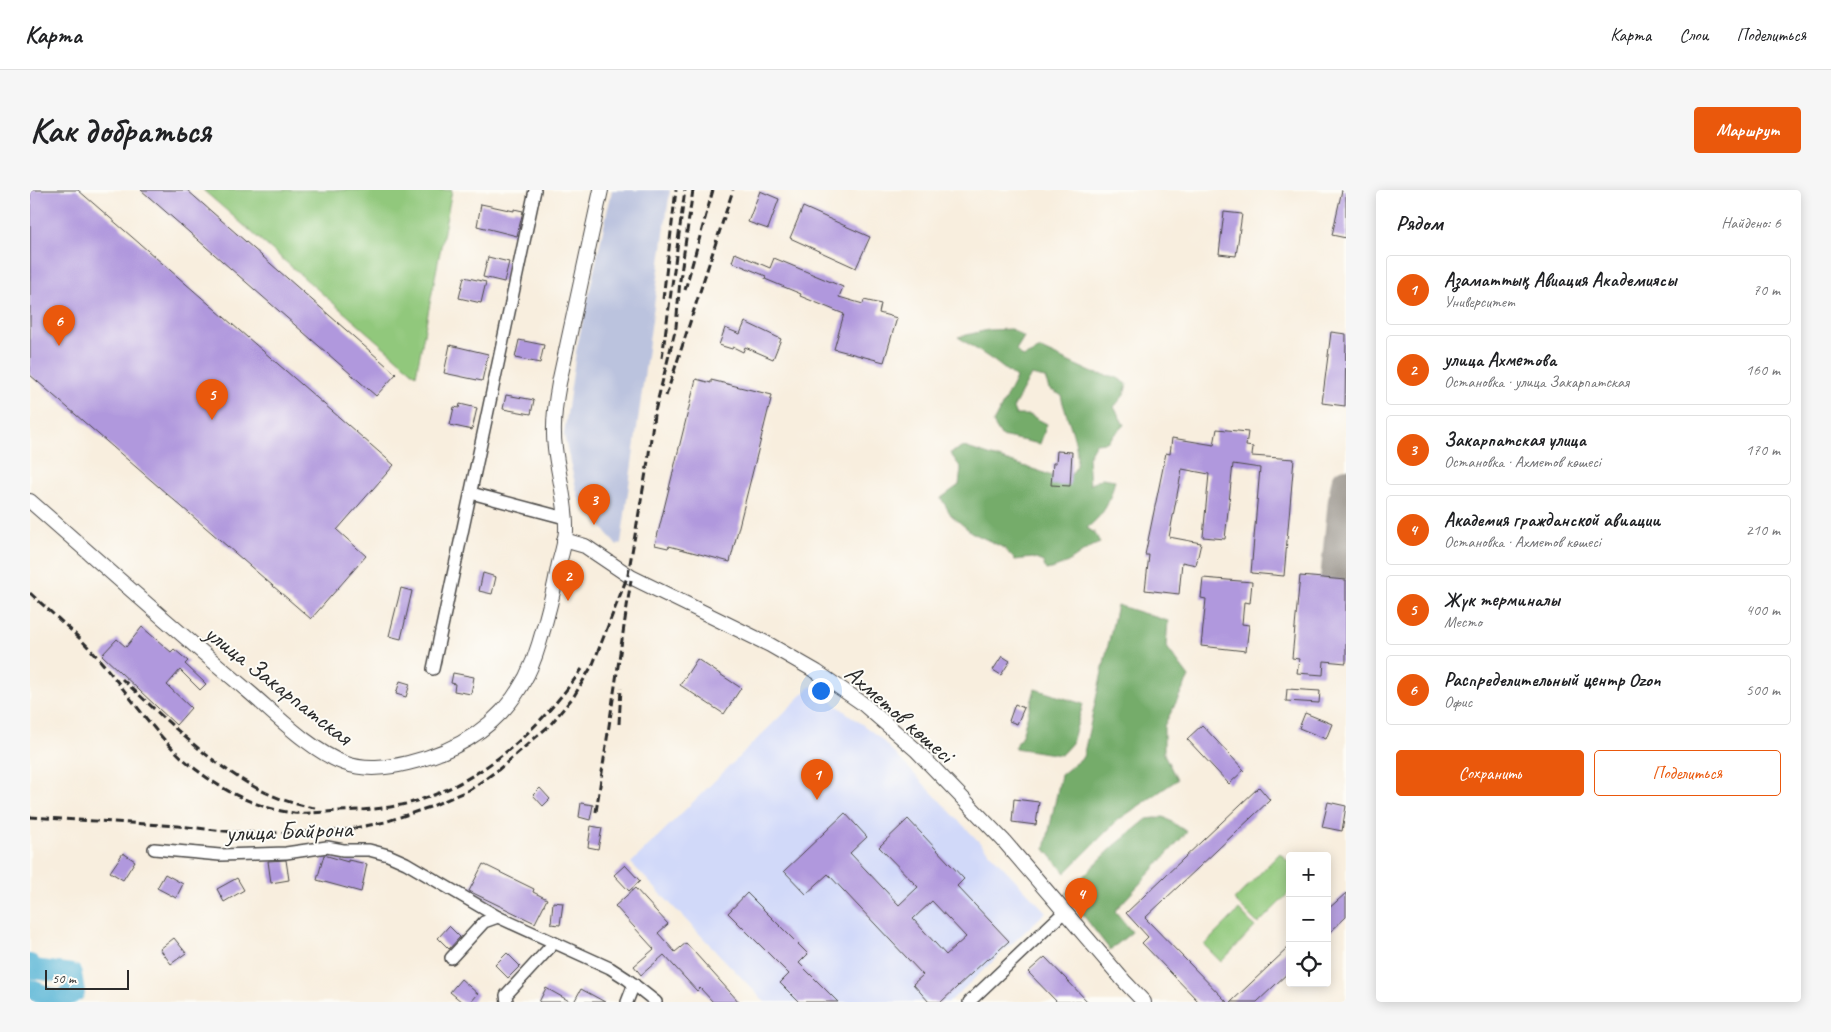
<!DOCTYPE html>
<html lang="ru">
<head>
<meta charset="utf-8">
<style>
  body { margin:0; font-family:Caveat,sans-serif; background:#f6f6f6; color:#202124 }
  .controls { position:absolute; right:15px; bottom:15px; display:grid; overflow:hidden; border-radius:5px; box-shadow:0 2px 12px #0003 }
  .controls button { width:45px; height:45px; display:grid; place-items:center; padding:0; border:0; border-bottom:1px solid #e0e0e0; background:#fff; color:#202124; font:25px sans-serif }
  .scale { position:absolute; left:15px; bottom:12px; width:84px; box-sizing:border-box; padding-left:5px; border:2px solid #2b2b2b; border-top:0; font-size:14px; line-height:18px; white-space:nowrap; color:#2b2b2b; -webkit-text-stroke:4px #fdfcf7; paint-order:stroke }
  .you { position:absolute; left:790px; top:500px; width:18px; height:18px; margin:-12px; border:4px solid #fff; border-radius:50%; background:#1a73e8; box-shadow:0 0 0 8px #1a73e833 }
  .badge { display:grid; place-items:center; width:32px; height:32px; border-radius:50%; background:#ea580c; color:#fff; font-size:16px; font-weight:700 }
  .pin { position:absolute; translate:-50% -41px; filter:drop-shadow(0 1px 2px #0008) }
  .pin::after { content:''; position:absolute; top:26px; width:18px; height:15px; background:inherit; clip-path:polygon(0 0,100% 0,50% 100%) }
  .list { margin:0; padding:0; list-style:none }
  h2 { display:flex; justify-content:space-between; align-items:center; height:65px; margin:0; padding:0 20px; font-size:21px }
  h2 small { font-size:16px; font-weight:400; color:#757577 }
  .list li { display:grid; grid-template-columns:32px 1fr auto; gap:15px; align-items:center; box-sizing:border-box; height:70px; margin:0 10px 10px; padding:0 10px; border:1px solid #e0e0e0; border-radius:5px }
  .list b { display:block; font-size:19px; white-space:nowrap }
  .list p { margin:0; font-size:16px; white-space:nowrap; color:#757577 }
  .list em { font-size:16px; font-style:normal; color:#757577 }
  .actions { display:flex; gap:10px; padding:15px 20px }
  .actions a { flex:1; padding:11px 0; border:1px solid #ea580c; border-radius:5px; text-align:center; font-size:18px; color:#ea580c }
  .actions .main { background:#ea580c; color:#fff }
  .icon { flex:none; width:28px; height:28px; fill:none; stroke:currentColor; stroke-width:2; stroke-linecap:round; stroke-linejoin:round }
  .map { position:relative; flex:none; width:1316px; height:812px; overflow:hidden; border-radius:5px }
  header { display:flex; align-items:center; gap:30px; box-sizing:border-box; height:70px; padding:0 25px; background:#fff; border-bottom:1px solid #e0e0e0 }
  header strong { font-size:24px }
  nav { display:flex; gap:28px; margin-inline-start:auto; font-size:18px }
  .intro { display:flex; align-items:center; justify-content:space-between; box-sizing:border-box; height:120px; padding:0 30px }
  h1 { margin:0; font-size:35px }
  .button { padding:12px 22px; border-radius:5px; background:#ea580c; color:#fff; font-size:18px; font-weight:700 }
  main { display:flex; gap:30px; padding:0 30px }
  aside { flex:1; background:#fff; border-radius:5px; box-shadow:0 2px 12px #0003 }
  .map>svg:first-child { display:block }
  .built { fill:#d1d9f9 }
  .industrial { fill:#bbc3de }
  .green { fill:#91c87b; stroke:#5e7a53 }
  .forest { fill:#74ac6b; stroke:#506c4b }
  .lines { fill:none; stroke-linecap:round; stroke-linejoin:round }
  .river { stroke:#58b5d6; stroke-width:20 }
  .taxiway { stroke:#928c84; stroke-width:30 }
  .building { fill:#b098dd; fill-rule:evenodd }
  .minor-casing { stroke:#4a4846; stroke-width:14 }
  .tertiary-casing { stroke:#4a4846; stroke-width:16 }
  .minor { stroke:#fff; stroke-width:11 }
  .tertiary { stroke:#fff; stroke-width:14 }
  .rail { stroke:#2b2b2b; stroke-width:3; stroke-dasharray:8 4; stroke-linecap:butt }
  .labels { text-anchor:middle; stroke-width:4; stroke-linejoin:round; paint-order:stroke }
  .street-label { font-size:25px; fill:#2b2b2b; stroke:#fdfcf7 }
</style>
</head>
<body>
<header>
<strong>Карта</strong>
<nav><a>Карта</a><a>Слои</a><a>Поделиться</a></nav>
</header>
<div class="intro"><h1>Как добраться</h1><a class="button">Маршрут</a></div>
<main>
<div class="map">
<svg width="1316" height="812" viewBox="0 0 1316 812">
  <rect width="100%" height="100%" fill="#fdfcf7"/>
  <filter id="ink" filterUnits="userSpaceOnUse"><feTurbulence type="fractalNoise" baseFrequency=".02" numOctaves="2"/><feDisplacementMap in="SourceGraphic" scale="10" xChannelSelector="R" yChannelSelector="G"/><feConvolveMatrix kernelMatrix="1 2 1 2 8 2 1 2 1" color-interpolation-filters="sRGB"/></filter>
  <filter id="wash" filterUnits="userSpaceOnUse"><feTurbulence type="fractalNoise" baseFrequency=".0096" numOctaves="4" result="noise"/><feDisplacementMap in="SourceGraphic" scale="20" xChannelSelector="R" yChannelSelector="G"/><feGaussianBlur stdDeviation="1.12" result="paint"/><feColorMatrix in="noise" values="0 0 0 0 0 0 0 0 0 0 0 0 0 0 0 0 0 1.4 0 .05"/><feComposite in="paint" operator="in"/></filter>
  <g filter="url(#wash)">
    <rect width="100%" height="100%" fill="#f8eede"/>
    <polygon class="built" points="781,496 849,547 1016,722 919,812 735,812 601,673"/>
    <polygon class="industrial" points="582,0 640,0 591,353 587,356 548,307 534,245 546,162"/>
    <g class="green">
      <polygon points="173,0 422,0 386,185"/>
      <polygon points="1250,663 1260,673 1260,702 1228,734 1204,710"/>
      <polygon points="1209,720 1225,737 1191,772 1174,755"/>
    </g>
    <g class="forest">
      <path d="M981,139L994,147L986,160L993,167L1011,159L1063,183L1086,187L1097,194L1094,205L1084,217L1094,235L1077,252L1066,253L1058,267L1060,295L1072,288L1085,290C1079,314 1076,322 1057,338L1065,343L1070,353C1048,361 1041,376 1016,380L1013,372L1003,368L985,370L974,358L941,342L921,325L911,308L929,295L931,278L920,263L934,257L1012,282L1035,292C1039,287 1045,281 1046,275C1051,255 1035,226 1031,205L1019,199L1015,188L1001,185L983,218L986,225H1000L1017,234L1010,254L971,246L963,233L986,188L964,171L928,147L958,140Z"/>
      <polygon points="1087,415 1138,431 1136,456 1159,487 1134,536 1134,564 1147,590 1088,630 1035,683 1015,659 1031,585 1053,567"/>
      <polygon points="1005,499 1053,514 1042,553 1031,565 984,558 992,545"/>
      <polygon points="1134,627 1157,642 1085,721 1102,742 1080,760 1036,703 1083,657 1117,629"/>
    </g>
    <g class="lines">
      <polyline class="river" points="0,774 4,779 42,784 45,802 28,811 0,799"/>
      <polyline class="taxiway" points="1305,389 1313,309 1316,293"/>
    </g>
    <g id="blocks">
      <g class="building">
        <polygon points="0,0 48,0 364,275 307,340 336,366 281,429 0,185"/>
        <polygon points="111,0 157,0 366,184 346,206"/>
        <polygon points="1312,0 1316,0 1316,48 1302,45"/>
        <polygon points="730,1 749,9 738,39 718,32"/>
        <polygon points="451,14 484,21 484,19 493,21 487,46 447,36"/>
        <polygon points="773,17 840,47 826,78 760,48"/>
        <polygon points="1194,22 1212,24 1206,66 1189,64"/>
        <polygon points="705,63 740,78 744,68 813,97 809,107 833,114 834,110 851,114 849,123 867,128 854,172 804,159 814,124 770,106 771,104 735,89 736,86 702,72"/>
        <polygon points="458,67 479,72 474,92 453,87"/>
        <polygon points="434,87 456,92 451,113 429,108"/>
        <polygon points="715,132 751,149 743,169 715,157 713,162 703,157 702,159 689,155 695,138 710,144"/>
        <polygon points="1301,142 1316,144 1315,216 1292,213"/>
        <polygon points="489,150 514,155 510,173 485,168"/>
        <polygon points="420,155 458,164 452,191 414,183"/>
        <polygon points="666,189 681,193 681,190 742,205 700,372 639,356 638,358 625,355"/>
        <polygon points="476,205 504,210 501,224 473,219"/>
        <polygon points="430,214 447,218 442,240 420,235 424,217 429,218"/>
        <polygon points="1187,239 1218,242 1216,256 1223,257 1222,266 1264,269 1254,386 1221,383 1230,278 1203,274 1195,349 1173,347 1179,284 1152,279 1139,347 1171,353 1166,375 1152,372 1149,404 1115,400 1119,365 1115,365 1136,263 1140,264 1142,248 1184,255"/>
        <polygon points="1027,261 1042,262 1040,296 1021,295 1023,273 1026,273"/>
        <polygon points="453,383 466,387 462,404 449,401"/>
        <polygon points="1270,386 1316,390 1316,473 1294,471 1293,485 1267,483 1269,469 1262,468"/>
        <polygon points="1173,388 1222,392 1220,413 1214,412 1212,434 1219,435 1216,461 1171,456 1176,409 1171,408"/>
        <polygon points="371,398 382,401 371,449 359,446"/>
        <polygon points="112,437 141,462 144,459 158,471 155,474 176,494 170,500 150,480 137,495 161,518 146,535 72,465 87,449 96,457"/>
        <polygon points="972,466 980,471 971,485 963,480"/>
        <polygon points="667,469 711,498 694,524 650,495"/>
        <polygon points="423,483 444,487 441,504 424,501 425,494 421,493"/>
        <polygon points="370,491 380,494 376,507 366,504"/>
        <polygon points="1257,499 1290,501 1289,513 1256,511"/>
        <polygon points="985,514 994,518 987,534 979,531"/>
        <polygon points="1275,523 1302,534 1296,549 1269,538"/>
        <polygon points="1172,535 1214,580 1199,594 1157,549"/>
        <polygon points="1229,597 1240,610 1115,728 1197,812 1169,812 1112,753 1118,747 1096,723"/>
        <polygon points="510,598 520,609 513,616 503,605"/>
        <polygon points="984,609 1009,612 1006,635 982,632"/>
        <polygon points="1298,612 1316,616 1312,641 1292,637"/>
        <polygon points="551,613 563,615 560,630 549,627"/>
        <path d="M815,623L837,647L820,663L869,715L888,697L849,657L878,629L934,689L927,696L979,751L958,770L957,769L911,812H899L883,794L893,785L798,684L776,704L754,681ZM902,711L936,747L916,765L883,729Z"/>
        <polygon points="561,636 572,638 568,659 558,657"/>
        <polygon points="93,663 105,671 93,690 80,682"/>
        <polygon points="294,665 318,672 318,670 337,674 331,702 287,690"/>
        <polygon points="256,670 259,690 241,693 238,671"/>
        <polygon points="453,674 504,699 503,702 517,709 505,733 439,701"/>
        <polygon points="595,675 610,691 599,701 584,685"/>
        <polygon points="135,684 153,694 146,708 127,698"/>
        <polygon points="207,688 214,700 194,712 187,699"/>
        <polygon points="605,698 638,734 628,743 645,762 656,753 709,812 683,812 670,798 667,801 634,765 611,785 604,776 624,759 585,716"/>
        <polygon points="717,703 778,764 769,773 808,812 769,812 750,793 759,784 698,723"/>
        <polygon points="1316,703 1316,727 1297,745 1297,720"/>
        <polygon points="523,712 533,713 530,735 521,734"/>
        <polygon points="419,736 430,747 419,759 408,748"/>
        <polygon points="144,748 156,763 141,774 130,759"/>
        <polygon points="1260,756 1260,781 1227,812 1201,812"/>
        <polygon points="477,763 490,776 478,788 465,775"/>
        <polygon points="1015,767 1058,812 1027,812 998,782"/>
        <polygon points="431,789 448,804 441,812 432,812 420,802"/>
        <polygon points="516,798 541,812 509,812"/>
        <polygon points="551,799 575,812 544,812"/>
      </g>
    </g>
  </g>
  <g filter="url(#ink)">
    <use href="#blocks" fill-opacity="0" stroke="#4a4846" stroke-width="1"/>
    <g class="lines">
      <g class="minor-casing">
        <g id="minor">
          <polyline points="441,303 535,328"/>
          <polyline points="403,479 505,0"/>
          <polyline points="124,659 190,665 256,663 297,657 313,660 339,660 358,665 376,673 468,727 580,778 597,789 626,812"/>
          <polyline points="421,768 454,732 468,727"/>
          <polyline points="477,812 476,805 524,753"/>
          <polyline points="597,812 604,794"/>
          <polyline points="939,812 1034,722"/>
        </g>
      </g>
      <g class="tertiary-casing">
        <g id="tertiary">
          <path d="M0,311C72,374 144,439 218,501C245,524 281,561 314,573C335,581 357,578 378,573C443,557 490,520 509,454C517,428 524,400 529,373C532,363 535,351 536,341C537,313 528,285 525,258C522,236 525,214 529,193L571,0"/>
          <polyline points="534,350 555,356 601,387 740,455 787,482 832,513 886,560 973,650 1094,791 1114,812"/>
        </g>
      </g>
      <use href="#minor" class="minor"/>
      <use href="#tertiary" class="tertiary"/>
      <g class="rail">
        <polyline points="655,100 683,0"/>
        <polyline points="633,109 646,0"/>
        <polyline points="632,168 655,0"/>
        <polyline points="636,206 703,0"/>
        <path d="M0,403C19,421 40,438 58,457C94,495 126,550 168,581C195,602 229,619 264,623C278,624 294,622 309,621C334,620 359,619 383,612C455,591 510,538 552,479"/>
        <path d="M92,489C147,539 208,606 285,618"/>
        <polyline points="589,534 591,498"/>
        <polyline points="566,622 601,390"/>
        <polyline points="0,627 148,636 204,642 243,643 310,641 355,632 400,617 441,599 468,580 520,535 544,506 563,474 598,385 618,271 624,225 646,137 650,90 663,0"/>
      </g>
    </g>
  </g>
  <g class="labels">
    <g class="street-label">
      <text transform="translate(249 494) rotate(38)" y="9">улица Закарпатская</text>
      <text transform="translate(870 523) rotate(41)" y="9">Ахметов көшесі</text>
      <text transform="translate(259 640) rotate(-2)" y="9">улица Байрона</text>
    </g>
  </g>
</svg>
<div class="controls">
<button>+</button>
<button>−</button>
<button><svg class="icon" aria-label="locate" viewBox="0 0 24 24"><circle cx="12" cy="12" r="6"/><path d="M12 2v4M12 18v4M2 12h4M18 12h4"/></svg></button>
</div>
<div class="scale">50 m</div>
<div class="you"></div>
<div class="pin badge" style="left:787px;top:610px">1</div>
<div class="pin badge" style="left:538px;top:411px">2</div>
<div class="pin badge" style="left:564px;top:335px">3</div>
<div class="pin badge" style="left:1051px;top:729px">4</div>
<div class="pin badge" style="left:182px;top:230px">5</div>
<div class="pin badge" style="left:29px;top:156px">6</div>
</div>
<aside>
<h2>Рядом<small>Найдено: 6</small></h2>
<ul class="list">
<li><span class="badge">1</span><div><b>Азаматтық Авиация Академиясы</b><p>Университет</p></div><em>70 m</em></li>
<li><span class="badge">2</span><div><b>улица Ахметова</b><p>Остановка · улица Закарпатская</p></div><em>160 m</em></li>
<li><span class="badge">3</span><div><b>Закарпатская улица</b><p>Остановка · Ахметов көшесі</p></div><em>170 m</em></li>
<li><span class="badge">4</span><div><b>Академия гражданской авиации</b><p>Остановка · Ахметов көшесі</p></div><em>210 m</em></li>
<li><span class="badge">5</span><div><b>Жүк терминалы</b><p>Место</p></div><em>400 m</em></li>
<li><span class="badge">6</span><div><b>Распределительный центр Ozon</b><p>Офис</p></div><em>500 m</em></li>
</ul>
<div class="actions"><a class="main">Сохранить</a><a>Поделиться</a></div>
</aside>
</main>
</body>
</html>
